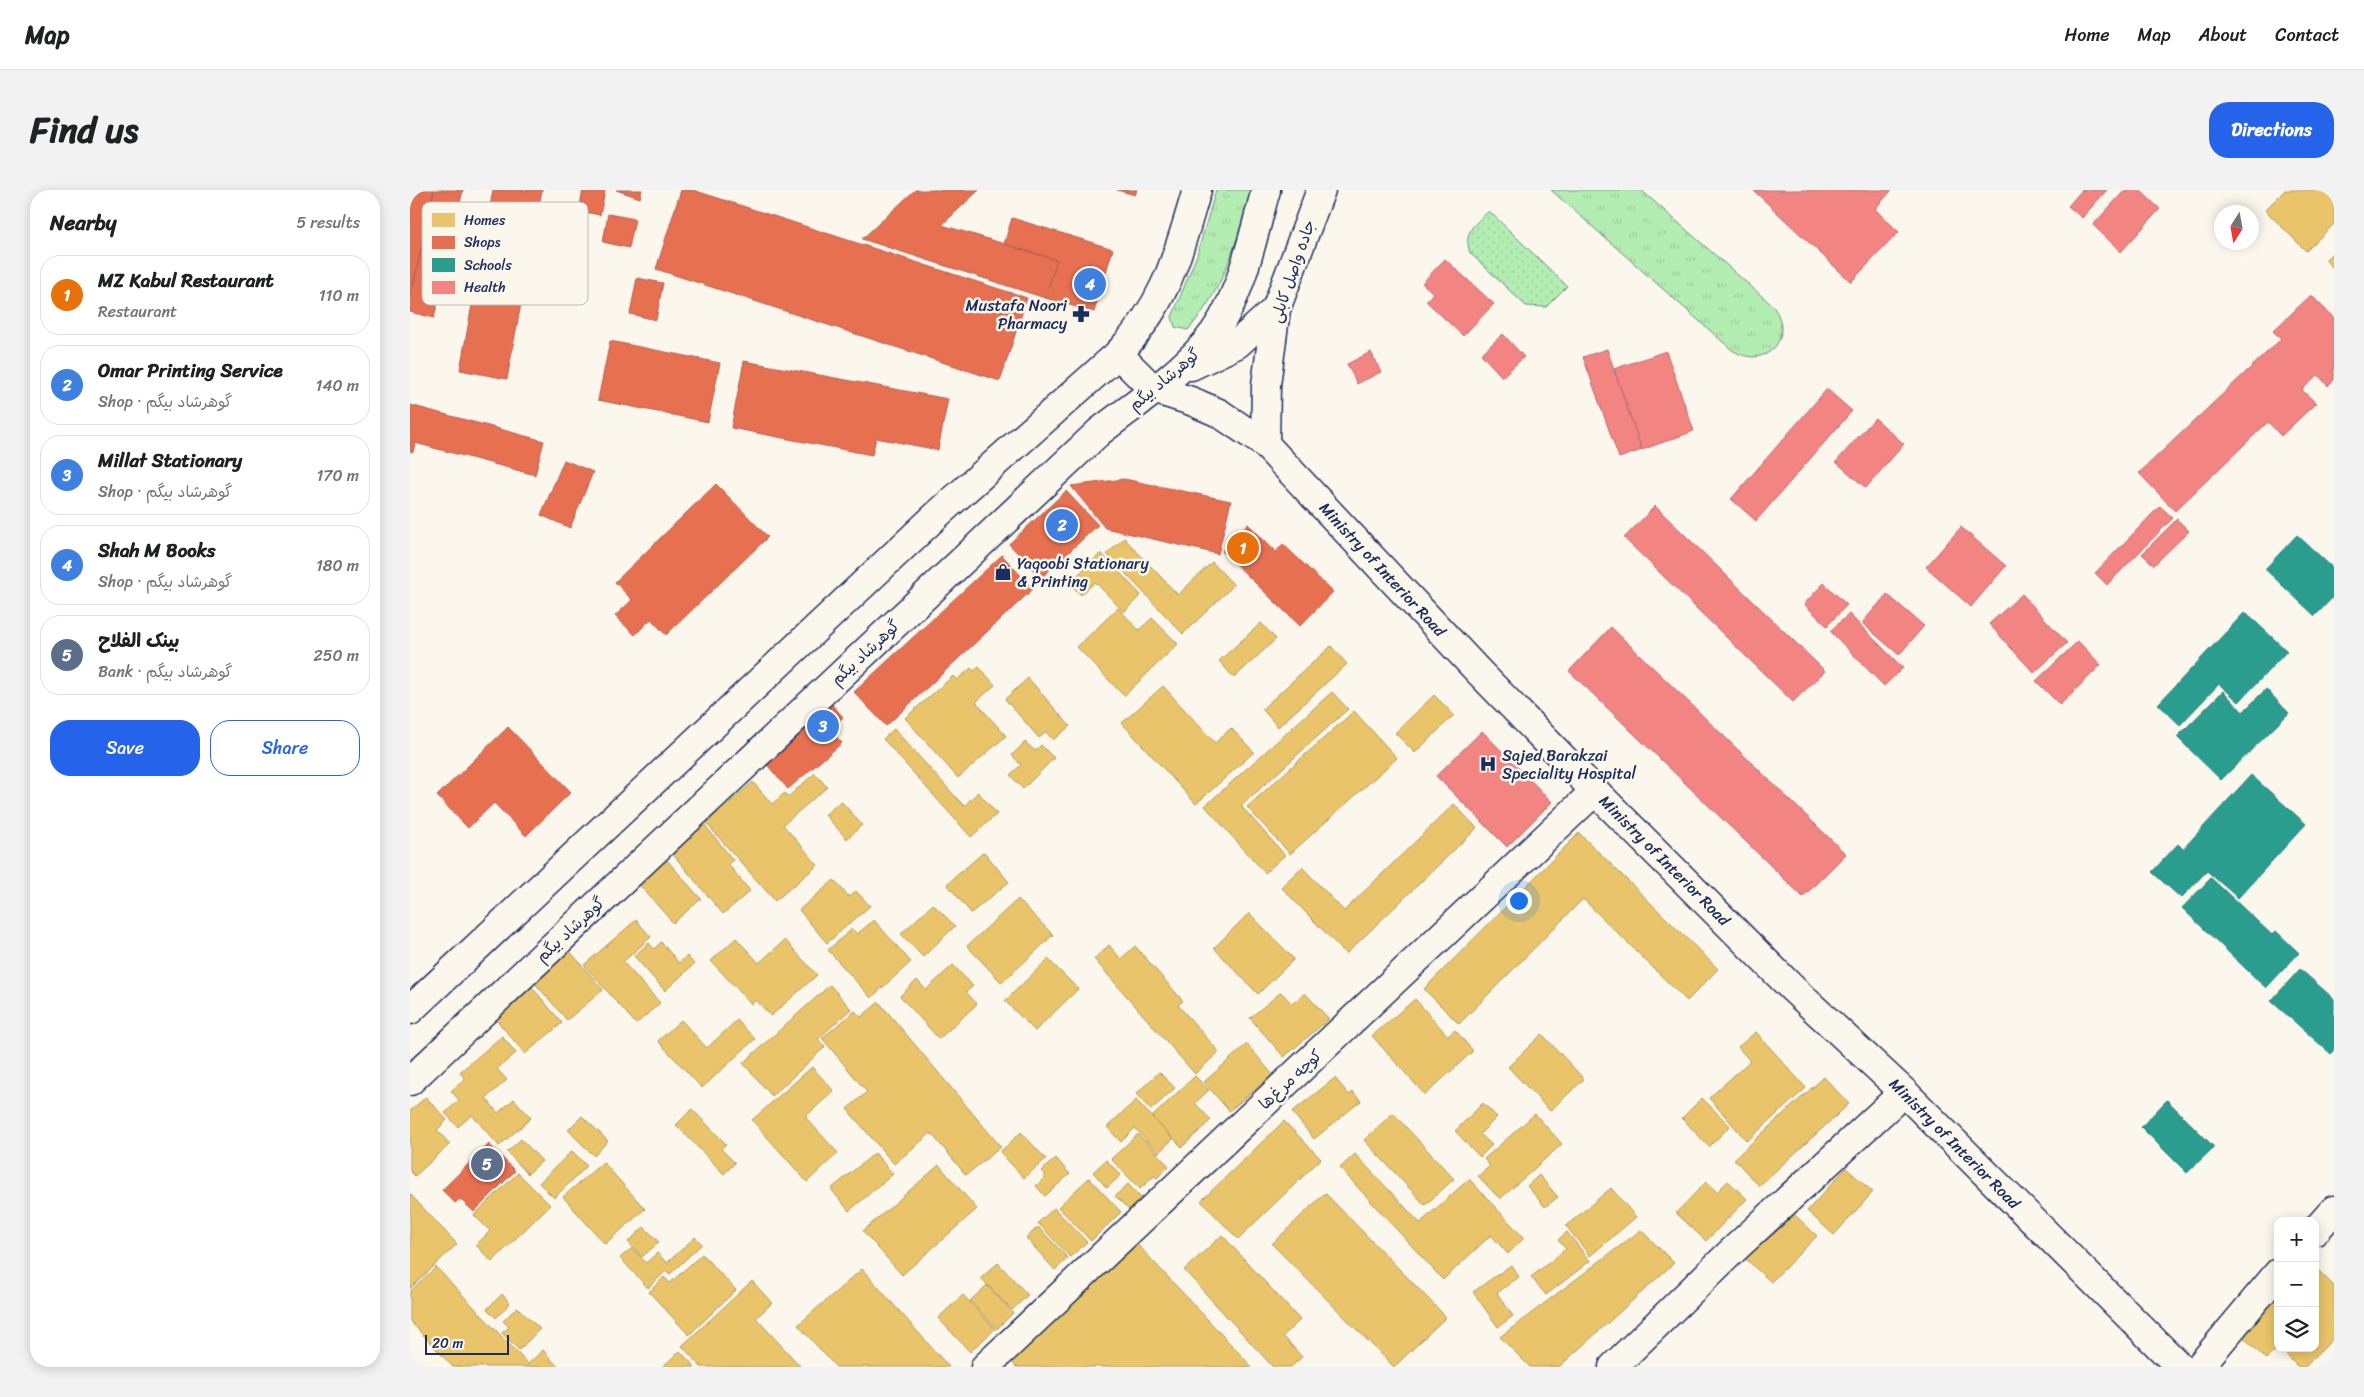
<!DOCTYPE html>
<html lang="en">
<head>
<meta charset="utf-8">
<style>
  body { margin:0; font-family:Sriracha,"Playpen Sans Arabic",sans-serif; background:#f2f2f2; color:#202124 }
  .controls { position:absolute; right:15px; bottom:15px; display:grid; overflow:hidden; border-radius:10px; box-shadow:0 2px 12px #0003 }
  .controls button { width:45px; height:45px; display:grid; place-items:center; padding:0; border:0; border-bottom:1px solid #e0e0e0; background:#fff; color:#202124; font:25px sans-serif }
  .compass { position:absolute; left:1804px; top:15px; width:45px; height:45px; border-radius:50%; background:#fff; box-shadow:0 2px 12px #0003; rotate:191deg }
  .scale { position:absolute; left:15px; bottom:12px; width:84px; box-sizing:border-box; padding-left:5px; border:2px solid #1b2f5e; border-top:0; font-size:14px; line-height:18px; white-space:nowrap; color:#1b2f5e; -webkit-text-stroke:4px #fbf7ec; paint-order:stroke }
  .you { position:absolute; left:1108px; top:710px; width:18px; height:18px; margin:-12px; border:4px solid #fff; border-radius:50%; background:#1a73e8; box-shadow:0 0 0 8px #1a73e833 }
  .badge { display:grid; place-items:center; width:32px; height:32px; border-radius:50%; background:#2563eb; color:#fff; font-size:16px; font-weight:700 }
  .pin { position:absolute; translate:-50% -50%; border:2px solid #fff; box-shadow:0 1px 5px #0006 }
  .list { margin:0; padding:0; list-style:none }
  h2 { display:flex; justify-content:space-between; align-items:center; height:65px; margin:0; padding:0 20px; font-size:21px }
  h2 small { font-size:16px; font-weight:400; color:#757577 }
  .list li { display:grid; grid-template-columns:32px 1fr auto; gap:15px; align-items:center; box-sizing:border-box; height:80px; margin:0 10px 10px; padding:0 10px; border:1px solid #e0e0e0; border-radius:20px }
  .list b { display:block; font-size:19px; white-space:nowrap }
  .list p { margin:0; font-size:16px; white-space:nowrap; color:#757577 }
  .list em { font-size:16px; font-style:normal; color:#757577 }
  .actions { display:flex; gap:10px; padding:15px 20px }
  .actions a { flex:1; padding:11px 0; border:1px solid #2563eb; border-radius:20px; text-align:center; font-size:18px; color:#2563eb }
  .actions .main { background:#2563eb; color:#fff }
  .icon { flex:none; width:28px; height:28px; fill:none; stroke:currentColor; stroke-width:2; stroke-linecap:round; stroke-linejoin:round }
  .map { position:relative; flex:none; width:1924px; height:1177px; overflow:hidden; border-radius:20px }
  header { display:flex; align-items:center; gap:30px; box-sizing:border-box; height:70px; padding:0 25px; background:#fff; border-bottom:1px solid #e0e0e0 }
  header strong { font-size:24px }
  nav { display:flex; gap:28px; margin-inline-start:auto; font-size:18px }
  .intro { display:flex; align-items:center; justify-content:space-between; box-sizing:border-box; height:120px; padding:0 30px }
  h1 { margin:0; font-size:35px }
  .button { padding:12px 22px; border-radius:20px; background:#2563eb; color:#fff; font-size:18px; font-weight:700 }
  main { display:flex; gap:30px; padding:0 30px }
  aside { flex:1; background:#fff; border-radius:20px; box-shadow:0 2px 12px #0003 }
  .map>svg:first-child { display:block }
  .grass { fill:url(#grass-tufts); stroke:#688e88 }
  .park { fill:url(#park-dots); stroke:#688e88 }
  .homes { fill:#e9c46a; stroke:#ab9766 }
  .shops { fill:#e76f51; stroke:#aa5c55 }
  .schools { fill:#2a9d8f; stroke:#267c80 }
  .health { fill:#f28482; stroke:#b26a77 }
  .lines { fill:none; stroke-linecap:round; stroke-linejoin:round }
  .street-casing { stroke:#1b2f5e; stroke-width:31 }
  .secondary-casing { stroke:#1b2f5e; stroke-width:31 }
  .street { stroke:#fbf7ec; stroke-width:28 }
  .secondary { stroke:#fbf7ec; stroke-width:28 }
  .labels { text-anchor:middle; stroke-width:5; stroke-linejoin:round; paint-order:stroke }
  .street-label { font-size:16px; fill:#1b2f5e; stroke:#fbf7ec }
  .poi-label { font-size:16px; fill:#1b2f5e; stroke:#fbf7ec; text-anchor:start }
  .key { fill:#fbf7ec; stroke:#b8bbc1; stroke-width:1 }
  .key-label { font-size:14px; fill:#1b2f5e }
</style>
</head>
<body>
<header>
<strong>Map</strong>
<nav><a>Home</a><a>Map</a><a>About</a><a>Contact</a></nav>
</header>
<div class="intro"><h1>Find us</h1><a class="button">Directions</a></div>
<main>
<aside>
<h2>Nearby<small>5 results</small></h2>
<ul class="list">
<li><span class="badge" style="background:#e8710a">1</span><div><b>MZ Kabul Restaurant</b><p>Restaurant</p></div><em>110 m</em></li>
<li><span class="badge" style="background:#3f7fe0">2</span><div><b>Omar Printing Service</b><p>Shop · گوهرشاد بیگم</p></div><em>140 m</em></li>
<li><span class="badge" style="background:#3f7fe0">3</span><div><b>Millat Stationary</b><p>Shop · گوهرشاد بیگم</p></div><em>170 m</em></li>
<li><span class="badge" style="background:#3f7fe0">4</span><div><b>Shah M Books</b><p>Shop · گوهرشاد بیگم</p></div><em>180 m</em></li>
<li><span class="badge" style="background:#5c6f8a">5</span><div><b>بینک الفلاح</b><p>Bank · گوهرشاد بیگم</p></div><em>250 m</em></li>
</ul>
<div class="actions"><a class="main">Save</a><a>Share</a></div>
</aside>
<div class="map">
<svg width="1924" height="1177" viewBox="0 0 1924 1177">
  <defs>
    <pattern id="grass-tufts" width="24" height="20" patternUnits="userSpaceOnUse" patternTransform="scale(1.25)"><rect width="24" height="20" fill="#b4edb1"/><path d="M3 7l-1-3M5 7V3M7 7l1-3M15 17l-1-3M17 17v-4M19 17l1-3" fill="none" stroke="#9acc9b"/></pattern>
    <pattern id="park-dots" width="8" height="8" patternUnits="userSpaceOnUse" patternTransform="scale(1.25)"><rect width="8" height="8" fill="#b4edb1"/><path d="M2 2h.1M6 6h.1" fill="none" stroke="#9acc9b" stroke-width="1.8" stroke-linecap="round"/></pattern>
  </defs>
  <rect width="100%" height="100%" fill="#fbf7ec"/>
  <filter id="ink" filterUnits="userSpaceOnUse"><feTurbulence type="fractalNoise" baseFrequency=".02" numOctaves="2"/><feDisplacementMap in="SourceGraphic" scale="10" xChannelSelector="R" yChannelSelector="G"/><feConvolveMatrix kernelMatrix="1 2 1 2 8 2 1 2 1" color-interpolation-filters="sRGB"/></filter>
  <g filter="url(#ink)">
    <g class="grass">
      <path d="M806,0H841C826,53 815,98 778,140L765,137L762,127L787,65Z"/>
      <path d="M1141,0H1231L1362,115C1387,147 1356,182 1322,160Z"/>
    </g>
    <path class="park" d="M1079,21L1157,96L1136,117L1116,116L1060,63C1053,41 1064,35 1079,21Z"/>
    <g class="homes">
      <polygon points="1875,0 1924,0 1924,34 1896,61 1855,20"/>
      <polygon points="1924,61 1924,79 1915,70"/>
      <polygon points="714,348 768,405 802,372 824,395 773,444 697,364"/>
      <polygon points="691,363 731,405 714,422 685,392 671,405 659,393"/>
      <polygon points="708,418 729,440 742,428 768,454 714,506 667,457"/>
      <polygon points="851,433 866,449 824,488 809,471"/>
      <polygon points="921,456 937,474 868,537 852,519"/>
      <polygon points="569,477 585,495 566,512 596,546 548,588 495,528 543,486 547,490 561,478 564,481"/>
      <polygon points="618,488 660,536 643,550 636,542 629,548 595,509"/>
      <polygon points="753,496 805,553 821,538 844,562 786,614 712,533"/>
      <polygon points="922,502 938,519 831,616 875,665 855,683 795,616"/>
      <polygon points="1024,505 1044,525 1005,563 985,543"/>
      <polygon points="944,521 987,568 880,664 837,617"/>
      <polygon points="484,539 554,616 568,602 587,624 561,647 473,549"/>
      <polygon points="615,552 625,561 631,555 644,568 613,599 600,585 611,575 602,565"/>
      <polygon points="405,583 417,597 373,635 408,675 365,711 296,633 343,592 362,614 375,603 378,607"/>
      <polygon points="431,611 452,635 437,649 415,625"/>
      <polygon points="1044,614 1067,638 936,764 871,697 892,677 934,721"/>
      <polygon points="294,634 323,670 318,674 340,701 313,724 261,662"/>
      <polygon points="1169,643 1308,779 1277,811 1173,709 1049,834 1014,799"/>
      <polygon points="574,662 599,692 561,723 537,694"/>
      <polygon points="255,668 291,709 263,733 227,692"/>
      <polygon points="424,690 439,707 446,701 460,716 417,753 389,720"/>
      <polygon points="608,709 643,745 592,793 557,756"/>
      <polygon points="523,714 545,736 513,767 491,744"/>
      <polygon points="839,723 884,769 848,804 804,758"/>
      <polygon points="226,730 241,747 213,772 250,813 226,834 174,775"/>
      <polygon points="464,730 501,772 461,808 418,760 442,739 447,744"/>
      <polygon points="326,748 349,773 375,750 407,785 361,826 346,810 341,814 301,771"/>
      <polygon points="251,752 269,773 277,766 284,774 255,801 224,766 239,753 244,759"/>
      <polygon points="699,755 711,769 725,756 773,811 768,815 809,862 785,884 684,769"/>
      <polygon points="158,759 193,800 157,830 122,790"/>
      <polygon points="638,769 668,799 625,841 595,811"/>
      <polygon points="543,775 563,796 556,802 567,814 529,849 490,806 507,790 516,800"/>
      <polygon points="420,795 441,819 408,849 415,857 362,906 333,873"/>
      <polygon points="121,796 152,833 115,864 84,827"/>
      <polygon points="871,802 882,814 895,803 919,829 874,867 840,828"/>
      <polygon points="1005,809 1038,846 1045,840 1063,861 1015,905 962,846"/>
      <polygon points="469,812 591,957 556,985 521,943 484,974 437,919 457,902 412,848 445,821 451,827"/>
      <polygon points="271,830 297,858 327,830 345,849 292,898 248,851"/>
      <polygon points="1346,842 1396,898 1337,951 1299,908 1340,871 1328,857"/>
      <polygon points="1132,844 1174,889 1140,921 1098,877"/>
      <polygon points="92,846 106,863 87,879 97,890 76,908 88,923 104,909 121,928 89,956 62,925 48,937 35,923 49,910 41,901 55,889 50,882"/>
      <polygon points="837,854 863,885 819,921 794,892"/>
      <polygon points="402,877 424,901 395,927 428,963 397,992 342,930"/>
      <polygon points="749,882 765,898 741,920 726,904"/>
      <polygon points="785,886 799,900 785,913 801,930 772,957 742,927"/>
      <polygon points="1414,887 1439,914 1349,996 1324,969"/>
      <polygon points="925,888 939,905 943,902 951,911 904,949 882,922"/>
      <polygon points="16,907 37,930 27,940 40,954 5,986 0,981 0,921"/>
      <polygon points="1292,908 1320,936 1299,957 1272,928"/>
      <polygon points="726,910 763,949 748,963 725,938 711,952 697,937"/>
      <polygon points="1073,913 1087,927 1070,944 1082,955 1070,967 1045,941"/>
      <polygon points="282,919 316,954 311,959 325,973 314,984 266,935"/>
      <polygon points="983,923 1044,989 1015,1015 954,950"/>
      <polygon points="1125,924 1152,954 1090,1009 1068,986 1080,976 1074,969"/>
      <polygon points="172,926 198,951 184,966 158,940"/>
      <polygon points="874,931 911,969 828,1049 791,1011"/>
      <polygon points="611,942 636,969 614,988 590,962"/>
      <polygon points="728,944 759,976 747,988 744,986 730,999 701,969"/>
      <polygon points="111,949 132,971 118,984 97,962"/>
      <polygon points="162,961 177,976 144,1008 129,993"/>
      <polygon points="465,963 483,984 439,1021 421,999"/>
      <polygon points="945,964 1010,1033 1059,989 1114,1048 1098,1064 1081,1045 1033,1090 930,978"/>
      <polygon points="646,968 660,984 635,1006 626,996 636,986 631,981"/>
      <polygon points="696,970 711,985 697,998 683,982"/>
      <polygon points="193,972 235,1019 195,1054 153,1007"/>
      <polygon points="529,975 567,1019 492,1085 453,1041"/>
      <polygon points="1436,978 1463,1002 1424,1045 1397,1021"/>
      <polygon points="108,983 140,1015 82,1072 66,1055 80,1041 64,1025"/>
      <polygon points="1129,985 1148,1007 1135,1017 1117,996"/>
      <polygon points="679,988 711,1022 681,1051 648,1017"/>
      <polygon points="1318,991 1337,1009 1296,1051 1266,1023 1296,992 1307,1002"/>
      <polygon points="718,994 731,1008 719,1020 705,1006"/>
      <polygon points="1201,998 1226,1027 1180,1066 1156,1036"/>
      <polygon points="915,1003 1036,1127 984,1177 862,1054"/>
      <polygon points="0,1004 47,1054 0,1099"/>
      <polygon points="644,1018 677,1052 660,1067 628,1033"/>
      <polygon points="1384,1024 1407,1046 1361,1092 1328,1062 1353,1036 1363,1045"/>
      <polygon points="234,1037 249,1052 232,1067 218,1052"/>
      <polygon points="628,1037 658,1068 645,1080 616,1048"/>
      <polygon points="1231,1040 1264,1073 1149,1177 1120,1177 1090,1147"/>
      <polygon points="1157,1042 1180,1071 1136,1105 1121,1087 1156,1059 1148,1050"/>
      <polygon points="812,1045 890,1130 873,1146 892,1167 881,1177 863,1177 774,1080"/>
      <polygon points="285,1047 292,1054 260,1084 256,1081 238,1098 210,1068 222,1058 236,1073 247,1063 257,1073"/>
      <polygon points="727,1054 842,1177 606,1177 601,1171"/>
      <polygon points="292,1064 326,1100 279,1145 239,1102 254,1087 260,1093"/>
      <polygon points="588,1073 618,1105 602,1120 571,1088"/>
      <polygon points="1101,1075 1109,1087 1087,1103 1103,1126 1088,1137 1063,1102"/>
      <polygon points="26,1077 118,1174 133,1160 148,1177 43,1177 0,1131 0,1102"/>
      <polygon points="1905,1077 1924,1096 1924,1148 1895,1177 1888,1177 1869,1158 1905,1158"/>
      <polygon points="452,1079 539,1177 426,1177 388,1135"/>
      <polygon points="342,1091 362,1113 346,1128 391,1177 291,1177 272,1156"/>
      <polygon points="577,1095 603,1123 587,1139 560,1111"/>
      <polygon points="1868,1102 1868,1158 1856,1169 1828,1142"/>
      <polygon points="92,1104 100,1113 86,1128 77,1119"/>
      <polygon points="553,1105 585,1139 560,1162 528,1128"/>
      <polygon points="107,1117 130,1139 109,1160 92,1143 99,1137 93,1131"/>
      <polygon points="270,1161 285,1177 252,1177"/>
    </g>
    <g class="shops">
      <polygon points="0,0 24,0 0,111"/>
      <polygon points="24,0 53,0 24,128 0,122 0,111"/>
      <polygon points="83,0 132,0 97,189 50,180"/>
      <polygon points="173,0 195,1 190,25 169,21"/>
      <polygon points="206,0 232,0 230,8"/>
      <polygon points="271,0 283,0 617,108 590,191 246,79"/>
      <polygon points="505,0 569,0 532,35 647,70 635,108 452,49"/>
      <polygon points="707,0 727,0 725,5"/>
      <polygon points="198,24 225,29 219,58 193,52"/>
      <polygon points="602,28 703,59 684,122 635,108 647,70 594,54"/>
      <polygon points="227,88 253,93 246,130 220,124"/>
      <polygon points="200,151 310,173 298,232 188,210"/>
      <polygon points="334,171 538,209 528,260 466,248 462,265 321,238"/>
      <polygon points="0,215 134,251 125,285 5,253 3,262 0,261"/>
      <polygon points="154,270 183,282 160,338 131,325"/>
      <polygon points="714,289 821,311 808,364 695,338 661,296"/>
      <polygon points="306,294 358,347 256,445 241,429 225,445 205,426 222,410 205,392"/>
      <polygon points="656,301 688,335 631,388 599,354"/>
      <polygon points="838,334 866,362 873,354 923,402 890,436 812,361"/>
      <polygon points="592,365 623,399 476,536 444,502"/>
      <polygon points="420,512 433,527 419,539 432,553 378,599 352,569"/>
      <polygon points="98,537 161,602 116,646 84,613 58,638 27,606"/>
      <polygon points="79,954 105,981 64,1022 50,1009 45,1013 32,1000"/>
    </g>
    <g class="schools">
      <polygon points="1887,345 1924,379 1924,406 1905,426 1855,379"/>
      <polygon points="1835,422 1877,461 1829,512 1809,494 1770,535 1748,514"/>
      <polygon points="1856,499 1879,523 1811,590 1767,547 1813,501 1833,522"/>
      <polygon points="1841,585 1896,634 1828,708 1797,681 1771,708 1742,682 1768,654 1773,659"/>
      <polygon points="1801,688 1862,745 1866,741 1889,763 1856,798 1772,718"/>
      <polygon points="1890,779 1924,809 1924,861 1921,864 1861,811"/>
      <polygon points="1757,910 1804,957 1777,983 1731,937"/>
    </g>
    <g class="health">
      <polygon points="1343,0 1482,0 1465,19 1489,42 1441,92"/>
      <polygon points="1672,0 1697,0 1672,28 1658,16"/>
      <polygon points="1715,0 1730,0 1750,19 1711,62 1683,35"/>
      <polygon points="1035,69 1084,114 1053,146 1016,111 1023,103 1012,93"/>
      <polygon points="1901,105 1924,128 1924,190 1918,196 1908,185 1892,200 1906,213 1871,246 1858,232 1765,321 1729,283 1871,149 1863,141"/>
      <polygon points="1093,144 1114,167 1092,187 1071,164"/>
      <polygon points="1197,159 1232,260 1209,268 1173,167"/>
      <polygon points="1256,161 1284,241 1232,260 1204,179"/>
      <polygon points="961,162 971,182 947,194 937,174"/>
      <polygon points="1417,199 1442,221 1346,331 1321,309"/>
      <polygon points="1465,228 1494,254 1456,298 1426,272"/>
      <polygon points="1245,316 1415,481 1383,512 1214,348"/>
      <polygon points="1750,316 1763,328 1697,395 1685,383"/>
      <polygon points="1767,329 1779,341 1744,375 1732,364"/>
      <polygon points="1551,337 1596,376 1561,417 1516,377"/>
      <polygon points="1414,393 1437,415 1417,436 1394,414"/>
      <polygon points="1477,404 1514,436 1489,465 1452,433"/>
      <polygon points="1612,404 1657,453 1624,483 1579,434"/>
      <polygon points="1439,424 1493,478 1474,496 1420,441"/>
      <polygon points="1201,437 1436,664 1393,707 1159,481"/>
      <polygon points="1668,451 1691,475 1650,515 1626,491"/>
      <polygon points="1072,541 1142,612 1097,657 1026,586"/>
    </g>
    <g class="lines">
      <g class="street-casing">
        <g id="street">
          <polyline points="1905,1041 1924,1020"/>
          <polyline points="575,1177 1185,601"/>
          <polyline points="1203,1177 1318,1065 1494,902"/>
          <polyline points="1789,1177 1868,1083"/>
        </g>
      </g>
      <g class="secondary-casing">
        <g id="secondary">
          <polyline points="708,164 743,199 781,211 809,223 855,254 1068,481 1185,601 1383,799 1494,902 1770,1177"/>
          <polyline points="781,176 827,154 866,119"/>
          <polyline points="855,254 856,195 866,119 911,0"/>
          <path d="M0,820L529,323L708,164C757,112 767,66 787,0"/>
          <path d="M0,891L689,242C725,214 765,188 795,154C831,113 841,51 856,0"/>
        </g>
      </g>
      <use href="#street" class="street"/>
      <use href="#secondary" class="secondary"/>
    </g>
  </g>
  <defs>
    <g id="pharmacy-bare" transform="scale(1.35)"><path d="M-2-6h4v4h4v4h-4v4h-4v-4h-4v-4h4Z" fill="#1b2f5e" stroke="#fbf7ec" stroke-width="2.5" paint-order="stroke"/></g>
    <g id="shop-bare" transform="scale(1.35)"><path d="M-5-2.5h2.3a2.7 3.5 0 0 1 5.4 0H5L5.5 6h-11ZM-1.5-2.5h3a1.5 2.3 0 0 0-3 0Z" fill="#1b2f5e" stroke="#fbf7ec" stroke-width="2.5" paint-order="stroke"/></g>
    <g id="hospital-bare" transform="scale(1.35)"><path d="M-5-5h3v3.5h4V-5h3V5h-3V1.5h-4V5h-3Z" fill="#1b2f5e" stroke="#fbf7ec" stroke-width="2.5" paint-order="stroke"/></g>
  </defs>
  <g fill-rule="evenodd">
    <use href="#pharmacy-bare" x="671" y="124"/>
    <use href="#shop-bare" x="593" y="382"/>
    <use href="#hospital-bare" x="1078" y="574"/>
  </g>
  <g class="labels">
    <g class="street-label">
      <text transform="translate(882 81) rotate(-71)" y="6">جاده واصل کابلی</text>
      <text transform="translate(754 189) rotate(-40)" y="6">گوهرشاد بیگم</text>
      <text transform="translate(973 379) rotate(47)" y="6">Ministry of Interior Road</text>
      <text transform="translate(455 462) rotate(-43)" y="6">گوهرشاد بیگم</text>
      <text transform="translate(1255 670) rotate(45)" y="6">Ministry of Interior Road</text>
      <text transform="translate(160 739) rotate(-43)" y="6">گوهرشاد بیگم</text>
      <text transform="translate(880 889) rotate(-43)" y="6">کوچه مرغ‌ها</text>
      <text transform="translate(1545 953) rotate(45)" y="6">Ministry of Interior Road</text>
    </g>
    <g class="poi-label">
      <text x="657" y="121" text-anchor="end">Mustafa Noori<tspan x="657" dy="18">Pharmacy</tspan></text>
      <text x="607" y="379">Yaqoobi Stationary<tspan x="607" dy="18">&amp; Printing</tspan></text>
      <text x="1092" y="571">Sajed Barakzai<tspan x="1092" dy="18">Speciality Hospital</tspan></text>
    </g>
  </g>
  <rect x="12" y="12" width="166" height="103" rx="8" class="key"/>
  <rect x="22" y="23" width="23" height="14" fill="#e9c46a"/>
  <rect x="22" y="46" width="23" height="13" fill="#e76f51"/>
  <rect x="22" y="68" width="23" height="14" fill="#2a9d8f"/>
  <rect x="22" y="91" width="23" height="13" fill="#f28482"/>
  <g class="key-label">
    <text x="54" y="35">Homes</text>
    <text x="54" y="57">Shops</text>
    <text x="54" y="80">Schools</text>
    <text x="54" y="102">Health</text>
  </g>
</svg>
<div class="controls">
<button>+</button>
<button>−</button>
<button><svg class="icon" aria-label="layers" viewBox="0 0 24 24"><path d="M12 4l9 5-9 5-9-5zM3 14l9 5 9-5"/></svg></button>
</div>
<svg class="compass" viewBox="-18 -18 36 36"><path d="M0-13l5 13h-10z" fill="#e53935"/><path d="M0 13l5-13h-10z" fill="#757577"/></svg>
<div class="scale">20 m</div>
<div class="you"></div>
<div class="pin badge" style="left:833px;top:358px;background:#e8710a">1</div>
<div class="pin badge" style="left:652px;top:335px;background:#3f7fe0">2</div>
<div class="pin badge" style="left:413px;top:536px;background:#3f7fe0">3</div>
<div class="pin badge" style="left:680px;top:94px;background:#3f7fe0">4</div>
<div class="pin badge" style="left:77px;top:974px;background:#5c6f8a">5</div>
</div>
</main>
</body>
</html>
